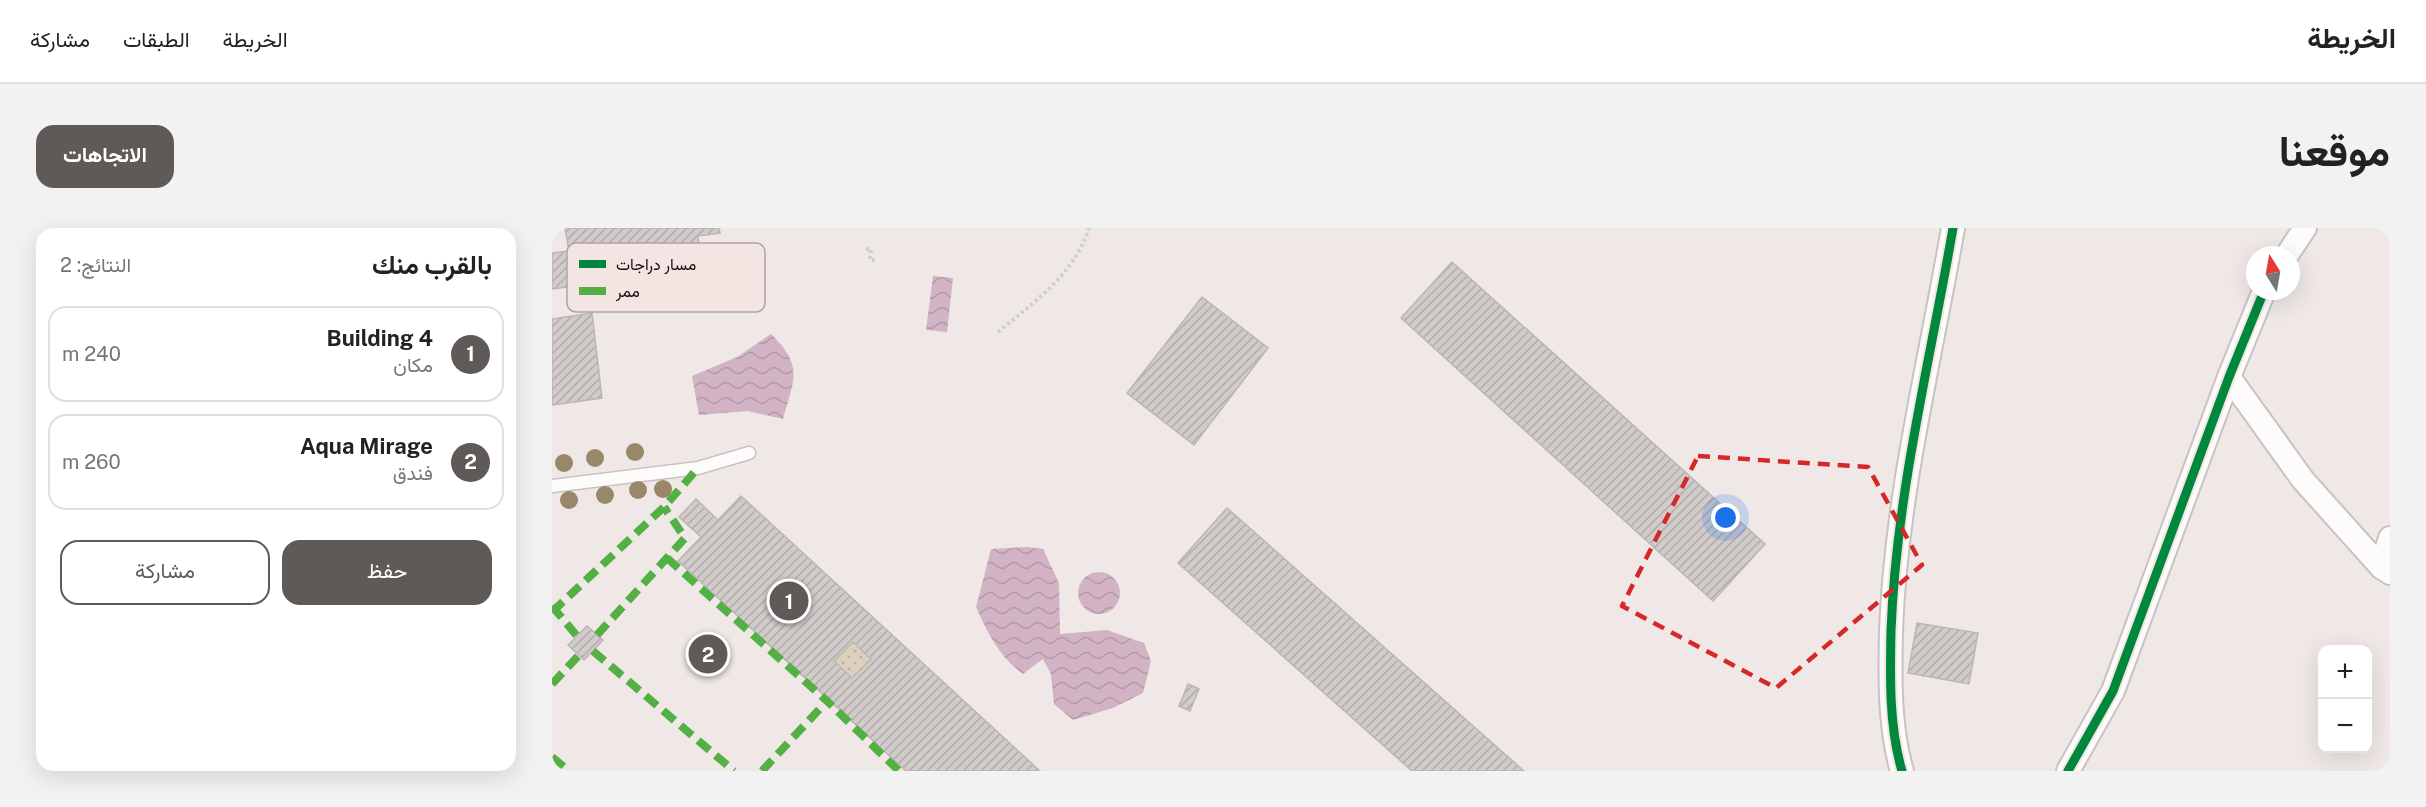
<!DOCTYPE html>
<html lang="ar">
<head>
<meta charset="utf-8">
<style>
  body { margin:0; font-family:"Public Sans",Vazirmatn,sans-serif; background:#f2f2f2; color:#222; direction:rtl }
  .controls { position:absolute; right:18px; bottom:18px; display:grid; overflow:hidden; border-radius:12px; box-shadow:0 6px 24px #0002 }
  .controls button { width:54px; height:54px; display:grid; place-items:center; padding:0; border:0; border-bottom:2px solid #e0e0e0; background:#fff; color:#222; font:30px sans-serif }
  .compass { position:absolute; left:1694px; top:18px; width:54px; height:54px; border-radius:50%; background:#fff; box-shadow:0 6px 24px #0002; rotate:349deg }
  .you { position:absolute; left:1174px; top:290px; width:21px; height:21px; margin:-15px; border:4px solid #fff; border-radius:50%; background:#1a73e8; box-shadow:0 0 0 9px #1a73e833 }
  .badge { display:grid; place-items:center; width:39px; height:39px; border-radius:50%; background:#5f5a58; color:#fff; font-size:20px; font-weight:700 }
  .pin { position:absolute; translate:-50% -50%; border:3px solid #fff; box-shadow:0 2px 6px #0006 }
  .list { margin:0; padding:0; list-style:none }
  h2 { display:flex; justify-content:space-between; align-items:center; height:78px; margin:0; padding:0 24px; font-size:26px }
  h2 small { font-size:20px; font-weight:400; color:#767676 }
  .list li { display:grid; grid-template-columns:39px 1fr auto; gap:18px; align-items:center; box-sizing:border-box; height:96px; margin:0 12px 12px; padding:0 12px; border:2px solid #e0e0e0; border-radius:18px }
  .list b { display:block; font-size:22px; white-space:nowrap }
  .list p { margin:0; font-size:20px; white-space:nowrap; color:#767676 }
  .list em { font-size:20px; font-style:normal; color:#767676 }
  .actions { display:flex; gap:12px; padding:18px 24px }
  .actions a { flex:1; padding:14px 0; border:2px solid #5f5a58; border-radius:18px; text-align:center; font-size:21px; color:#5f5a58 }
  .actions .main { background:#5f5a58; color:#fff }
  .map { position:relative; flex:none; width:1838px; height:543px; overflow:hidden; direction:ltr; border-radius:18px }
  header { display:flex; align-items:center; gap:36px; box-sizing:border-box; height:84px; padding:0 30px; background:#fff; border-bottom:2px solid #e0e0e0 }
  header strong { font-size:28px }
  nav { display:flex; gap:33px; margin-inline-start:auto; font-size:21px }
  .intro { display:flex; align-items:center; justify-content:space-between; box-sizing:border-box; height:144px; padding:0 36px }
  h1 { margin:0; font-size:42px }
  .button { padding:15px 27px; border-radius:18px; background:#5f5a58; color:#fff; font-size:21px; font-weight:700 }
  main { display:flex; gap:36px; padding:0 36px }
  aside { flex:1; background:#fff; border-radius:18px; box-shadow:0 6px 24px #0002 }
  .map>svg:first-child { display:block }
  .park { fill:url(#park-dots) }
  .water { fill:url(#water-waves) }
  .building { fill:url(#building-hatch); stroke:#bbb6b5; stroke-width:1.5; fill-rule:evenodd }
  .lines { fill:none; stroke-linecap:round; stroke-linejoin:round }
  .service-casing { stroke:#c8c3c2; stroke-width:15 }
  .minor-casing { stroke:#c8c3c2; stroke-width:26 }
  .path { stroke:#d0cece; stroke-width:4; stroke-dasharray:3 3; stroke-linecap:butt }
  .service { stroke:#fdfcfb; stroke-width:12 }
  .minor { stroke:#fdfcfb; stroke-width:22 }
  .quiet { stroke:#54b044; stroke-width:8; stroke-dasharray:15 8; stroke-linecap:butt }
  .cycleway-casing { stroke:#f3e5e2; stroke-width:13 }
  .cycleway { stroke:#00873e; stroke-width:9 }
  .tree { fill:#988768 }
  .marked { fill:none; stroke:#d62828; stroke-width:4.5; stroke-dasharray:12 8; stroke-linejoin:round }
  .key { fill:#f3e5e2; stroke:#b0a4a2; stroke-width:1.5 }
  .key-label { font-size:16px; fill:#120d0c }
</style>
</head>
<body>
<header>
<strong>الخريطة</strong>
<nav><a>الخريطة</a><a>الطبقات</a><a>مشاركة</a></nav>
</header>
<div class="intro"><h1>موقعنا</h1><a class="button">الاتجاهات</a></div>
<main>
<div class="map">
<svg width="1838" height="543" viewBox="0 0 1838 543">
  <defs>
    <pattern id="park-dots" width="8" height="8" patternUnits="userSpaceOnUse" patternTransform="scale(1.5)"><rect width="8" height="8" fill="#ddd0bd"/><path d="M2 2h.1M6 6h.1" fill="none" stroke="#bdb1a1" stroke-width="1.8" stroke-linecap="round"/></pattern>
    <pattern id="water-waves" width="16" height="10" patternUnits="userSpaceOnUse" patternTransform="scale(1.5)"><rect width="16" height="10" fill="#d2b3c4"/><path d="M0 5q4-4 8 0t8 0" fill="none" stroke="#b399a7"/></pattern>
    <pattern id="building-hatch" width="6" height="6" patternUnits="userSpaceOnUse" patternTransform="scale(1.5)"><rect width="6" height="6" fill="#d1cbca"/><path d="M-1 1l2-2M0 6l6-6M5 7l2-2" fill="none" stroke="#b2adac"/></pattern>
  </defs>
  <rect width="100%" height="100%" fill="#efe8e6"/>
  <polygon class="park" points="301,414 319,431 300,450 282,433"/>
  <g class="water">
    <polygon points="381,48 401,50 395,104 374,102"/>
    <path d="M219,106C252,138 242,151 231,191L196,183L147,187L140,148L185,129Z"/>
    <path d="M475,319L491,321L507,355L508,406L555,402L592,415L599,433L591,465L561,480L521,492L502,476L499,446L491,431L471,446C447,429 436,405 424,379L439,321Z"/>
    <circle cx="547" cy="365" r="21"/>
  </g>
  <g class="building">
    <polygon points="13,0 167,0 168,5 146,8 147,19 52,31 55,54 0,61 0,25 17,23"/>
    <polygon points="900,34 1213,316 1161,373 849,90"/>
    <polygon points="650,69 716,120 642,217 575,165"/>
    <polygon points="40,85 50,170 0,177 0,91"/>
    <path d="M189,268L488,543H354L126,333L149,309L127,289L144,271L166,292ZM301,414L319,431L300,450L282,433Z"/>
    <polygon points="675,280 972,543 860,543 626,335"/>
    <polygon points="1365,395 1426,405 1417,456 1356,445"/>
    <polygon points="35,398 51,412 32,432 16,417"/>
    <polygon points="636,456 647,461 638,483 627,478"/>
  </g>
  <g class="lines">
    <g class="service-casing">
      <polyline id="service" points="0,258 146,240 197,225"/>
    </g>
    <g class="minor-casing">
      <g id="minor">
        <polyline points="1735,27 1753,0"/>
        <polyline points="1677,149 1751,252 1829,339 1838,345"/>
        <polyline points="1829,339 1838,310"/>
        <path d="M1350,543C1337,499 1338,449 1339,403C1344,267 1378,134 1401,0"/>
        <polyline points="1516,543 1561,463 1677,149 1712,63"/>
      </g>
    </g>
    <g class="path">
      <polyline points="314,21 319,21 318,32 324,32"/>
      <path d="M446,104C482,74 522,47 537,0"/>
    </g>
    <use href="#service" class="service"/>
    <use href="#minor" class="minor"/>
    <g class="quiet">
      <polyline points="115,330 275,473 347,543"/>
      <polyline points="0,378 25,408"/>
      <polyline points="0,384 112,279 146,240"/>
      <polyline points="45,407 133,310 112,279"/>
      <polyline points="41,423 182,543"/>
      <polyline points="0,456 27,427"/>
      <polyline points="0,529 17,543"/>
      <polyline points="210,543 275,473"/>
    </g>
    <g class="cycleway-casing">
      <g id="cycleway">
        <path d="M1350,543C1337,499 1338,449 1339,403C1344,267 1378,134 1401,0"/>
        <polyline points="1516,543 1561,463 1677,149 1712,63"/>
      </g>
    </g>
    <use href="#cycleway" class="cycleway"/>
  </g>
  <g class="tree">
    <circle cx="83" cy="224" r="9"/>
    <circle cx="43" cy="230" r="9"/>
    <circle cx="12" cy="235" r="9"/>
    <circle cx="111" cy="261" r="9"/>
    <circle cx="86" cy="262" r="9"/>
    <circle cx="53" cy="267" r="9"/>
    <circle cx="17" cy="272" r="9"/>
  </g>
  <path class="marked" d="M1146,228L1316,239L1370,337L1224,460L1070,378Z"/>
  <rect x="15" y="15" width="198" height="69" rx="9" class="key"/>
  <rect x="27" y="32" width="27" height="8" fill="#00873e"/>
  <rect x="27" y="59" width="27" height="8" fill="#54b044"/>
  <g class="key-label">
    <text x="64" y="42">مسار دراجات</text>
    <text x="64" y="69">ممر</text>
  </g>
</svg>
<div class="controls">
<button>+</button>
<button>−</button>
</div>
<svg class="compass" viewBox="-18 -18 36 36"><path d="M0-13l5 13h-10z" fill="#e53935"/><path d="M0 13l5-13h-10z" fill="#767676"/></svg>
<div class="you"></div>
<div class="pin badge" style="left:237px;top:373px">1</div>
<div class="pin badge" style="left:156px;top:426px">2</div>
</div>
<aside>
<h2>بالقرب منك<small>النتائج: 2</small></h2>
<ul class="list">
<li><span class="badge">1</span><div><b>Building 4</b><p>مكان</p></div><em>240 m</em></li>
<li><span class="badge">2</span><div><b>Aqua Mirage</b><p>فندق</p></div><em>260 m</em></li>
</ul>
<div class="actions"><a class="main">حفظ</a><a>مشاركة</a></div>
</aside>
</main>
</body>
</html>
